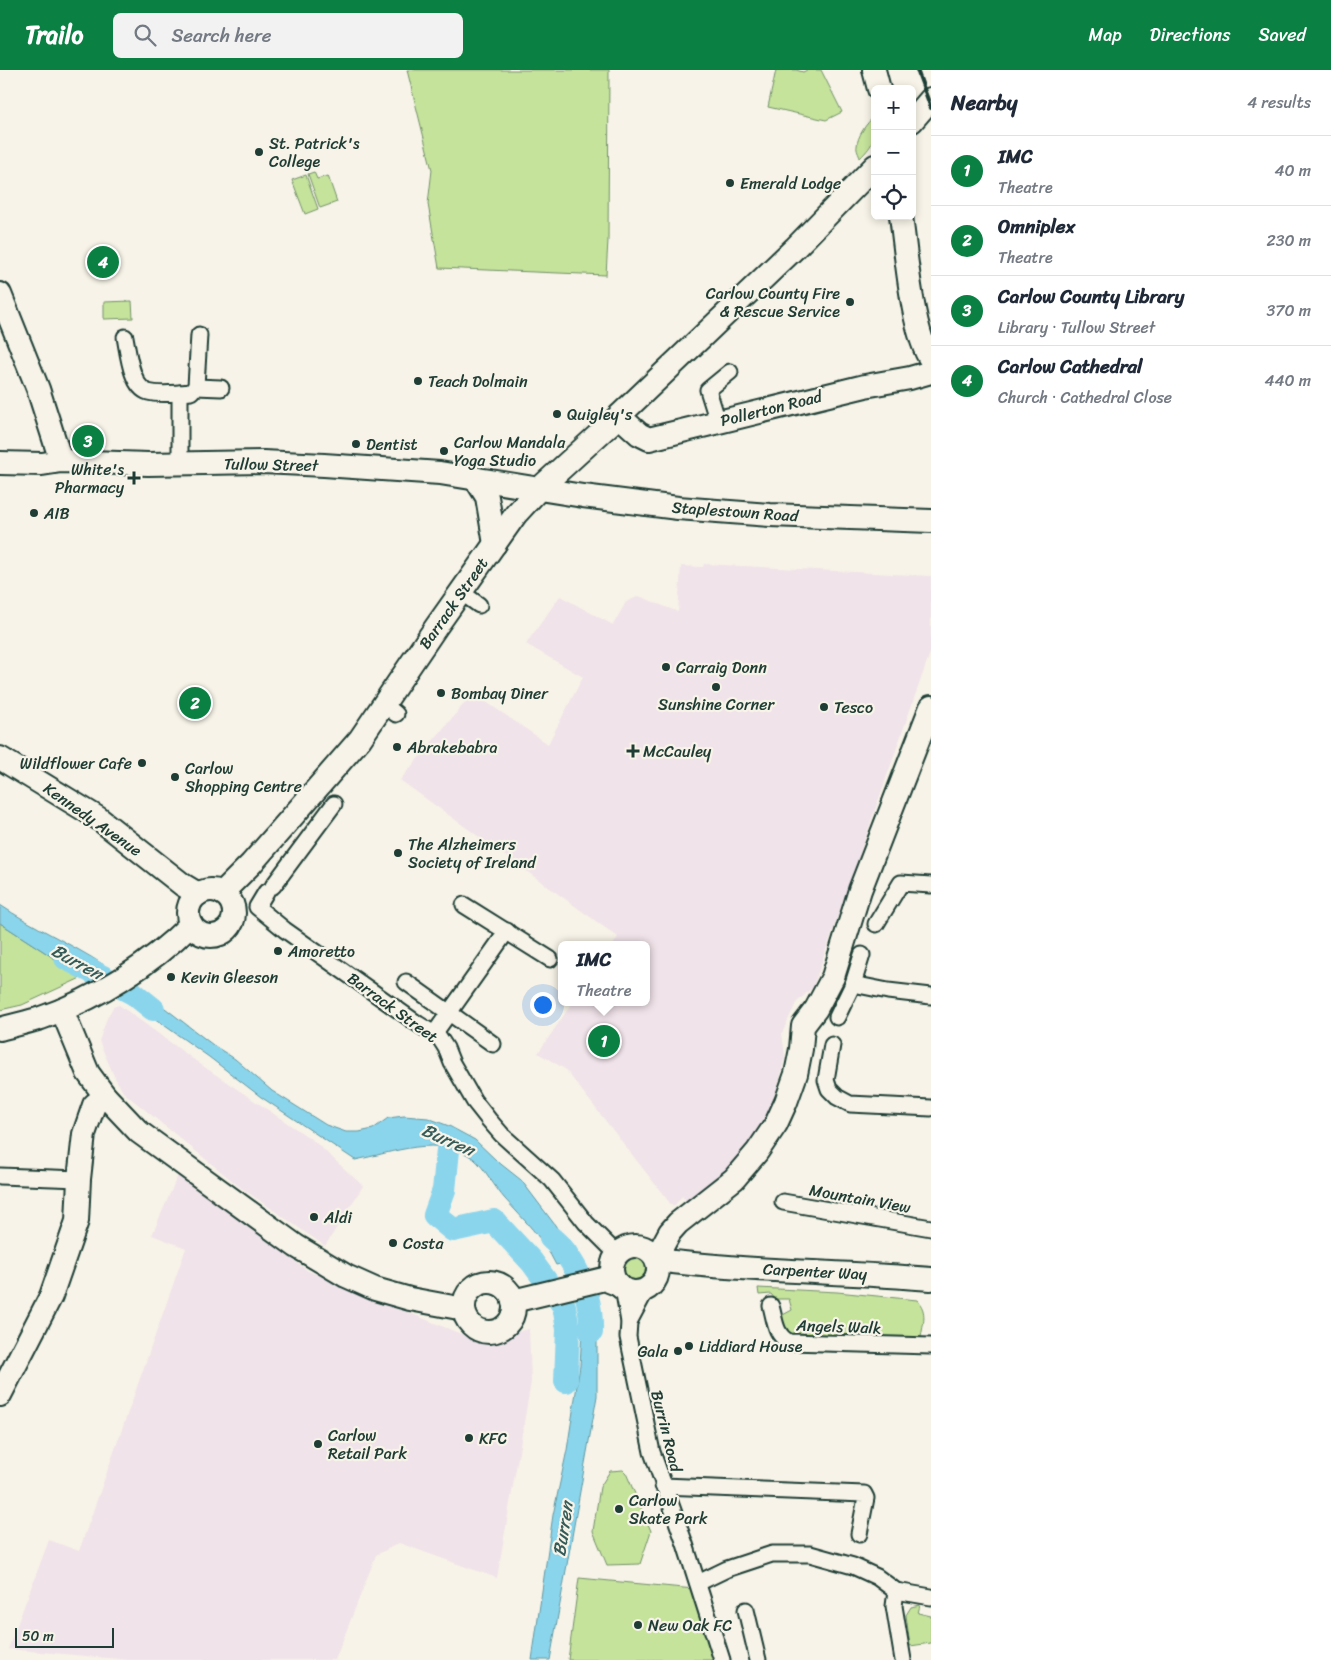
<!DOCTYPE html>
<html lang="en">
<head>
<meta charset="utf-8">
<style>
  body { margin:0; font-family:Sriracha,sans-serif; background:#f2f2f3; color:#1f2937 }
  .controls { position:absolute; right:15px; top:15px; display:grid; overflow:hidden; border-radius:8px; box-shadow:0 2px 8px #0003 }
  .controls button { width:45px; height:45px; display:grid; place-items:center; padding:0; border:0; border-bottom:1px solid #e0e1e3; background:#fff; color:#1f2937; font:25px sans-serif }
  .scale { position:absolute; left:15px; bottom:12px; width:99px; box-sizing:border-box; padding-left:5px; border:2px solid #1f3d34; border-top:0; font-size:14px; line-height:18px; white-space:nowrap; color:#1f3d34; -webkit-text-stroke:4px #f7f3e8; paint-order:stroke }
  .you { position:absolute; left:542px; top:934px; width:18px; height:18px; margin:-12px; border:4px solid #fff; border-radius:50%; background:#1a73e8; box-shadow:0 0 0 8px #1a73e833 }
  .badge { display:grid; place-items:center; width:32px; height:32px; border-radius:50%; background:#0b8043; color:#fff; font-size:16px; font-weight:700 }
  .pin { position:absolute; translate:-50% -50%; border:2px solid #fff; box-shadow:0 1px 5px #0006 }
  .popup { position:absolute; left:558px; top:871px; width:92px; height:65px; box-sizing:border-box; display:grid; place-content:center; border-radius:8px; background:#fff; filter:drop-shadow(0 1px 4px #0005); font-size:16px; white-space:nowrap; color:#747a83 }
  .popup b { font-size:19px; color:#1f2937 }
  .popup::after { content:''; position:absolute; left:50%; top:100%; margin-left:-10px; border:10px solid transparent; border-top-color:#fff }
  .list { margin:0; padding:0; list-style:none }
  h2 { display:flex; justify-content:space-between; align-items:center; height:65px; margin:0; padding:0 20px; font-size:21px }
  h2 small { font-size:16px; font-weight:400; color:#747a83 }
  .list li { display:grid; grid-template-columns:32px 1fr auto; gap:15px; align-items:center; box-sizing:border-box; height:70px; padding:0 20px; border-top:1px solid #e0e1e3 }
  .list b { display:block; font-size:19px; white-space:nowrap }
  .list p { margin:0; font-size:16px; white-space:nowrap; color:#747a83 }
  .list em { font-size:16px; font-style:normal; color:#747a83 }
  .icon { flex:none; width:28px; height:28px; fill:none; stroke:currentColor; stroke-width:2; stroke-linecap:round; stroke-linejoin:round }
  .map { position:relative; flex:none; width:931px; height:1590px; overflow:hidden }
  header { display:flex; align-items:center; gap:30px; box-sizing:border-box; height:70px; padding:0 25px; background:#0b8043; color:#fff }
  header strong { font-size:24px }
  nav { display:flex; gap:28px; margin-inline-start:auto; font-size:18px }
  .search { width:350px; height:45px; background:#f2f2f3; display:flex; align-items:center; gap:12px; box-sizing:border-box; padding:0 18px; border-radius:8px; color:#747a83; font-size:19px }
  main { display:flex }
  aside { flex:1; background:#fff }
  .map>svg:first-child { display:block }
  .built { fill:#f0e3e9 }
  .green { fill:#c5e39b; stroke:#729068 }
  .water { fill:#8bd5ec; stroke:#6098a2 }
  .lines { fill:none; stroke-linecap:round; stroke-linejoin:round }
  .river { stroke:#8bd5ec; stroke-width:24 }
  .street-casing { stroke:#1f3d34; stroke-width:19 }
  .secondary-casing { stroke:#1f3d34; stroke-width:26 }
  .street { stroke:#f7f3e8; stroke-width:15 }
  .secondary { stroke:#f7f3e8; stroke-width:22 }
  .rail { stroke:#1f3d34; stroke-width:4 }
  .poi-dot { fill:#1f3d34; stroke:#f7f3e8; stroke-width:2 }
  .labels { text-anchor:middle; stroke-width:4.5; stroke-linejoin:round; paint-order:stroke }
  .poi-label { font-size:16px; fill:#1f3d34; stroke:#f7f3e8; text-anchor:start }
  .street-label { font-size:16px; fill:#1f3d34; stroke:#f7f3e8 }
  .water-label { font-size:18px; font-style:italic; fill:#355b59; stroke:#f7f3e8 }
</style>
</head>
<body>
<header>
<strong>Trailo</strong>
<div class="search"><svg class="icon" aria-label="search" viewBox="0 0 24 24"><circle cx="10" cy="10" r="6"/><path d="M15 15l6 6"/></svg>Search here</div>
<nav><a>Map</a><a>Directions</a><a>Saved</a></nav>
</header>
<main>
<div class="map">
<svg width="931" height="1590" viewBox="0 0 931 1590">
  <rect width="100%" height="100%" fill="#f7f3e8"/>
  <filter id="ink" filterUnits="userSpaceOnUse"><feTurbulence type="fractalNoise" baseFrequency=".02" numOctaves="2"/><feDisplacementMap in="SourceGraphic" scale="10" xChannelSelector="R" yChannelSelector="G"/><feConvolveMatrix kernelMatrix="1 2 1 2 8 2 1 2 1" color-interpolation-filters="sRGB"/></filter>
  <g filter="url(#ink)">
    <g class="built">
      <polygon points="704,494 931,506 931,580 813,917 796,933 782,963 785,987 779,1012 767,1045 749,1075 725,1108 690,1135 682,1126 673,1137 565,999 538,983 573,932 646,932 646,875 613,875 618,867 400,710 473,623 548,674 583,607 526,574 560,526 613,555 626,532 639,526 678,542 681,496 703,497"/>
      <polygon points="119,935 200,994 314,1071 363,1116 325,1176 240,1117 123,1022 114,1006 99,971 107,948 113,937"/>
      <polygon points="178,1105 308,1201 478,1271 529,1259 531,1312 497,1508 399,1473 376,1485 335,1590 130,1590 8,1579 49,1470 79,1481 186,1178 152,1165"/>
    </g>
    <g class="green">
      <polygon points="407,0 609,0 608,170 606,205 439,198 428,134 432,100"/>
      <polygon points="776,0 796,0 803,2 807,0 821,0 842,42 826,50 768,37"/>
      <path d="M874,47C877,67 874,74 860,88C859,84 856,80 857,76C857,67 867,52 874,47Z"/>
      <polygon points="314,102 317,109 328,106 337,132 320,138 308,104"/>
      <polygon points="306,105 318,139 305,144 292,110"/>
      <polygon points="132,231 133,248 104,249 104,232"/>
      <polygon points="0,853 83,907 22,935 0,940"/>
      <path d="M633,1187C646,1187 656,1194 650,1208C636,1220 630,1215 619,1204L621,1194Z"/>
      <path d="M758,1218L837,1222L917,1230C928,1242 923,1253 921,1268L918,1270L796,1268L786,1263L781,1246L792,1240L789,1229H775L771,1224L759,1225Z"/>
      <polygon points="623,1400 626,1403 651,1461 640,1494 607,1495 593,1461 600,1417 610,1401"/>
      <polygon points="579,1508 694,1519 714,1590 568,1590"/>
      <polygon points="920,1535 918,1543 931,1546 931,1573 910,1576 906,1545 911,1537"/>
    </g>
    <g class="water">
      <path d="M0,835C33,857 70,873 104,895L88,907H83L0,853Z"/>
      <path d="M135,915L213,975L235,989L272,1021L326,1055L346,1062H359L373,1059L388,1048L404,1046L428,1048L449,1056L475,1070L497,1091L521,1110L555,1155L577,1190L556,1195C543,1168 524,1150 505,1129C495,1118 484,1097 474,1089C440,1063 392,1083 355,1090L261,1027L209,987L144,941L137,933L119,924Z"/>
      <polygon points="594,1229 597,1239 597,1326 550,1590 532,1590 553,1445 567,1380 580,1296 582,1260 579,1232"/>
    </g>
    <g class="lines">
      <g class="river">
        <polyline points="66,888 133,923 153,939"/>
        <polyline points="449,1070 444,1120 435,1145 453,1160 494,1151 532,1192 564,1236 568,1259 566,1311"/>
        <path d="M551,1168C556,1173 563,1178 567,1185C583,1208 592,1235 591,1262"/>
      </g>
      <g class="street-casing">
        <g id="street">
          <path d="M125,267C128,281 131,317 148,322C158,325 181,323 191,322L196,316L199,265"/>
          <polyline points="196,317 221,318"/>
          <polyline points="718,352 708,320 730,302"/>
          <polyline points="180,394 180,323"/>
          <polyline points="461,522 479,535"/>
          <polyline points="384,634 396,644"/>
          <polyline points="273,816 334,734"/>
          <polyline points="266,822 257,837 285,860 418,954 439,967 446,978 452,993 474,1031 489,1050 502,1065 552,1110 586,1153 617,1184"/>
          <polyline points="464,835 550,889"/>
          <polyline points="876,854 901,813 931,815"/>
          <polyline points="862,885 853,914 888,921 931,926"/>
          <polyline points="406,912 493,974"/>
          <polyline points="837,947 853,914"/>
          <polyline points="434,964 507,861"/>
          <polyline points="832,975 826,1010 829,1019 837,1027 850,1034 931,1038"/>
          <polyline points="0,1106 79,1109"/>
          <polyline points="783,1132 931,1158"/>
          <polyline points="623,1218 629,1252 628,1267 652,1382 685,1474 722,1590"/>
          <path d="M771,1236C775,1250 775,1265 789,1272L931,1276"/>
          <polyline points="629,1252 646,1220"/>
          <polyline points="663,1416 864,1424 866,1428 859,1464"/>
          <polyline points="698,1513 727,1499 772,1484 810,1484 853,1496 877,1507 896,1521 931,1527"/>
          <polyline points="896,1521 894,1536 903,1590"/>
          <polyline points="746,1540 758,1590"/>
        </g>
      </g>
      <g class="secondary-casing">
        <g id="secondary">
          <polyline points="874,0 879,19"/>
          <polyline points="912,51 931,29"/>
          <path d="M901,146C906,181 912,263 931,290"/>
          <polyline points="0,224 38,319 61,391"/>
          <polyline points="619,346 639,364 649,369 865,316 910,308 931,302"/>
          <polyline points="0,393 42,394 61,391 148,394 263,392 324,395 440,403 583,426 678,438 770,445 931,451"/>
          <polyline points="475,408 487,427 495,474"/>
          <polyline points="0,688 98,748 183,815 198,824"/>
          <circle cx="211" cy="843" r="23"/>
          <polyline points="222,823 251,794 360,669 436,557 516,444 540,418 619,346 795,178 875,96"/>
          <polyline points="62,940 88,1003 105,1026 139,1062 296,1176 346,1206 375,1219 410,1229 464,1239"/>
          <path d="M0,959C14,955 28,952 41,948C96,929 150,895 191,854"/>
          <circle cx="635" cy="1199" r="23"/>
          <polyline points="656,1188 670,1162 678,1153 734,1109 757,1082 776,1054 786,1032 796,1004 801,979 803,956 816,939 833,907 860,820 931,637"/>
          <path d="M657,1190C748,1202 840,1201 931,1209"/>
          <circle cx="489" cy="1237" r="25"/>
          <polyline points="513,1231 604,1209 619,1215"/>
          <polyline points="0,1325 51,1226 77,1151 79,1109 84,1064 94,1035 105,1026"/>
        </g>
      </g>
      <use href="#street" class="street"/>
      <use href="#secondary" class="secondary"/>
      <polyline class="rail" points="917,0 931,38"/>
    </g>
  </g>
  <g class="poi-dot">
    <circle cx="259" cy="82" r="5"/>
    <circle cx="730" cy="113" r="5"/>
    <circle cx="850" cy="232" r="5"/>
    <circle cx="418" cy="311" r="5"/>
    <circle cx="557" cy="344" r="5"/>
    <circle cx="356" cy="374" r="5"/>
    <circle cx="444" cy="381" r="5"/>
    <path d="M131.5 400.5h5v5h5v5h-5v5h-5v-5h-5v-5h5z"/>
    <circle cx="34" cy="443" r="5"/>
    <circle cx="666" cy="597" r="5"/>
    <circle cx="716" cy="617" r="5"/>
    <circle cx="441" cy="623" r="5"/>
    <circle cx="824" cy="637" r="5"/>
    <circle cx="397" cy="677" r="5"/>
    <path d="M630.5 673.5h5v5h5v5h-5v5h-5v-5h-5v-5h5z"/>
    <circle cx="142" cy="693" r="5"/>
    <circle cx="175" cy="707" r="5"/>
    <circle cx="398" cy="783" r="5"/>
    <circle cx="278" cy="881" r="5"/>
    <circle cx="171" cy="907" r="5"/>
    <circle cx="314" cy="1147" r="5"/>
    <circle cx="393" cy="1173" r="5"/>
    <circle cx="689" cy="1276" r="5"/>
    <circle cx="678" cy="1281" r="5"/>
    <circle cx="469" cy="1368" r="5"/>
    <circle cx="318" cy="1374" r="5"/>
    <circle cx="619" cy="1439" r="5"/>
    <circle cx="638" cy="1555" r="5"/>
  </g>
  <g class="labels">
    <g class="poi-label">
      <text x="269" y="79">St. Patrick's<tspan x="269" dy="18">College</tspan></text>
      <text x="740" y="119">Emerald Lodge</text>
      <text x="840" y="229" text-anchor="end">Carlow County Fire<tspan x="840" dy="18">&amp; Rescue Service</tspan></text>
      <text x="428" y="317">Teach Dolmain</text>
      <text x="567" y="350">Quigley's</text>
      <text x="454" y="378">Carlow Mandala<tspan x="454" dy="18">Yoga Studio</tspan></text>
      <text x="366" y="380">Dentist</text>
      <text x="124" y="405" text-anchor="end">White's<tspan x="124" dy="18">Pharmacy</tspan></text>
      <text x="44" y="449">AIB</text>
      <text x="676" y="603">Carraig Donn</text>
      <text x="451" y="629">Bombay Diner</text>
      <text x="716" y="640" text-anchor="middle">Sunshine Corner</text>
      <text x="834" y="643">Tesco</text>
      <text x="407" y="683">Abrakebabra</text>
      <text x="643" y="687">McCauley</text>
      <text x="132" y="699" text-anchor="end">Wildflower Cafe</text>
      <text x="185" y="704">Carlow<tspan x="185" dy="18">Shopping Centre</tspan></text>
      <text x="408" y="780">The Alzheimers<tspan x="408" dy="18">Society of Ireland</tspan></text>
      <text x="288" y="887">Amoretto</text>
      <text x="181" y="913">Kevin Gleeson</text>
      <text x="324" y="1153">Aldi</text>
      <text x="403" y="1179">Costa</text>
      <text x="699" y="1282">Liddiard House</text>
      <text x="668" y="1287" text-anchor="end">Gala</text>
      <text x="328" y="1371">Carlow<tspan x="328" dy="18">Retail Park</tspan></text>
      <text x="479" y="1374">KFC</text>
      <text x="629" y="1436">Carlow<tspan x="629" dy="18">Skate Park</tspan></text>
      <text x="648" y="1561">New Oak FC</text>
    </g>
    <g class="street-label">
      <text transform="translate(771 338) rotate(-14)" y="6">Pollerton Road</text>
      <text transform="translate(271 394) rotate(1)" y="6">Tullow Street</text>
      <text transform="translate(735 441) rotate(4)" y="6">Staplestown Road</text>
      <text transform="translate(453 533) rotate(-55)" y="6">Barrack Street</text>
      <text transform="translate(93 749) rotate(35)" y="6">Kennedy Avenue</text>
      <text transform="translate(393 937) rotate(36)" y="6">Barrack Street</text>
      <text transform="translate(860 1128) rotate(10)" y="6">Mountain View</text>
      <text transform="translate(815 1201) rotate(3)" y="6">Carpenter Way</text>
      <text transform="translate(839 1256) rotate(2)" y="6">Angels Walk</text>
      <text transform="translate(667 1361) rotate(76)" y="6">Burrin Road</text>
    </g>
    <g class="water-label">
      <text transform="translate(77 892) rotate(29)" y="6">Burren</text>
      <text transform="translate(448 1070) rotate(24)" y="6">Burren</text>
      <text transform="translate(563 1459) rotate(-81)" y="6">Burren</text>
    </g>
  </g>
</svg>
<div class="controls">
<button>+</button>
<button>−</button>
<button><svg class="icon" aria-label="locate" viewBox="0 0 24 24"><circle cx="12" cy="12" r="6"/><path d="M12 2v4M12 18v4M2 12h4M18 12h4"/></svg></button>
</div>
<div class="scale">50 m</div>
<div class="you"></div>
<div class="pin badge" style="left:604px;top:971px">1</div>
<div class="popup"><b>IMC</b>Theatre</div>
<div class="pin badge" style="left:195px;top:633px">2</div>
<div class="pin badge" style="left:88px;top:371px">3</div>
<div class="pin badge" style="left:103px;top:192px">4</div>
</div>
<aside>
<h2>Nearby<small>4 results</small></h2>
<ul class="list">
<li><span class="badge">1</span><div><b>IMC</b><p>Theatre</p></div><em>40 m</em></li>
<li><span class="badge">2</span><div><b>Omniplex</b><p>Theatre</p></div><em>230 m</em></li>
<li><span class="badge">3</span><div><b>Carlow County Library</b><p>Library · Tullow Street</p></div><em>370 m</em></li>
<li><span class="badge">4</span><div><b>Carlow Cathedral</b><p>Church · Cathedral Close</p></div><em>440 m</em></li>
</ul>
</aside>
</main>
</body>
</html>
